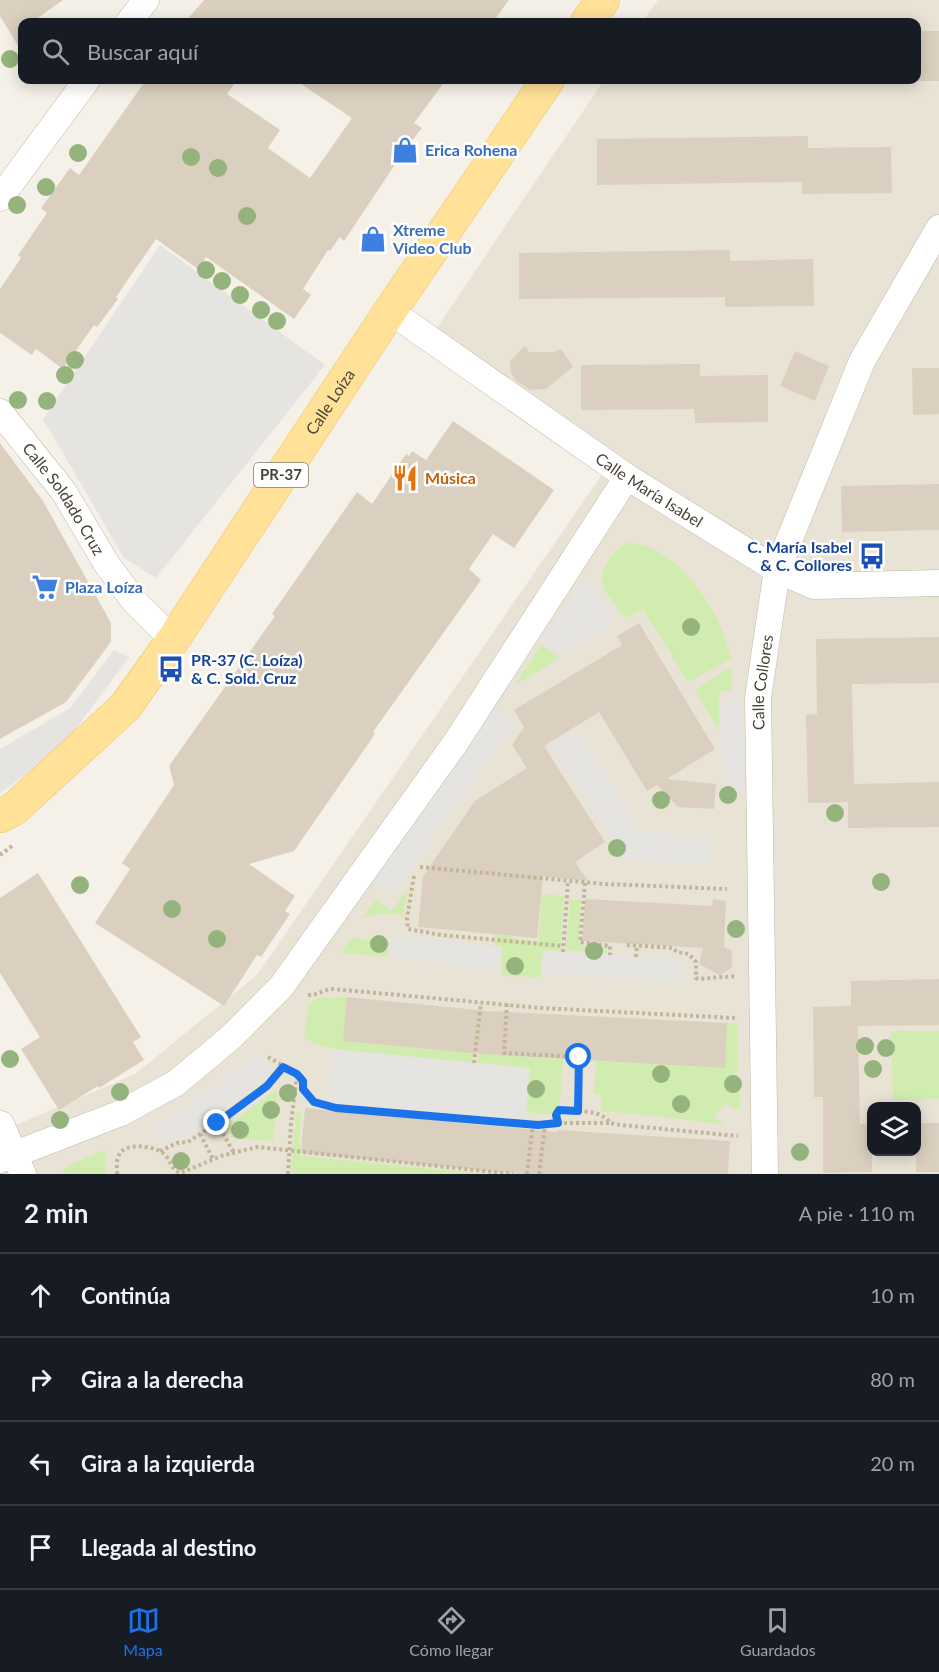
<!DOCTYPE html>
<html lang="es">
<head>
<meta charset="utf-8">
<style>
  body { margin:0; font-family:Lato,sans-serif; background:#242831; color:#f1f3f6 }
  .controls { position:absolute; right:18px; bottom:18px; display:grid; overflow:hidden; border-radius:12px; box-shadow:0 3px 15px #0003 }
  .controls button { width:54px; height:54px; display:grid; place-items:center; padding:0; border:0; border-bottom:2px solid #363941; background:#171b24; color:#f1f3f6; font:30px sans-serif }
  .stop { position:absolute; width:18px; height:18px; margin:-14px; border:4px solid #1a73e8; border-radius:50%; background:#fff }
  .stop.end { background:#1a73e8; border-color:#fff; box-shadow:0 2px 6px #0008 }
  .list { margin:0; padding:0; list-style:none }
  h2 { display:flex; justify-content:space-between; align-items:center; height:78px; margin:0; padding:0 24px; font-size:26px }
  h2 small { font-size:20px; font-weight:400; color:#9ea1a6 }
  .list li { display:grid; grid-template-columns:39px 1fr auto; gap:18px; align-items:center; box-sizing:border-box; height:84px; padding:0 24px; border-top:2px solid #363941 }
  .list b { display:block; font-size:22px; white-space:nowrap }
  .list em { font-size:20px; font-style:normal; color:#9ea1a6 }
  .icon { flex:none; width:33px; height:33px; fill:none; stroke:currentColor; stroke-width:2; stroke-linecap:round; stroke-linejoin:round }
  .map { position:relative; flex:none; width:939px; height:1174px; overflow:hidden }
  .search { position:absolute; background:#171b24; box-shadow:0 3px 15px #0003; left:18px; right:18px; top:18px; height:66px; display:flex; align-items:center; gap:15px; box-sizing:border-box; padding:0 21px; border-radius:12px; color:#9ea1a6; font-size:22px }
  .sheet { height:414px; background:#171b24 }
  nav { display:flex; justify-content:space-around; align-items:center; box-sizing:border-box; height:84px; border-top:2px solid #363941; background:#171b24; font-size:16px; color:#9ea1a6 }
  nav a { display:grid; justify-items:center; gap:3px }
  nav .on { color:#1a73e8 }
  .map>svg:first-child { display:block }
  .residential { fill:#e9e3d6; fill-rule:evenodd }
  .green { fill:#d0ecae }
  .parking { fill:#e6e4e0 }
  .building { fill:#dbd0bf }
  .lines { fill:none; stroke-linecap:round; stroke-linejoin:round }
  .minor-casing { stroke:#c1b9aa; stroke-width:27 }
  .primary-casing { stroke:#edc25e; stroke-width:34 }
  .path { stroke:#c4b59a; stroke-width:4; stroke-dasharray:3 3; stroke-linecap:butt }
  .minor { stroke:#fff; stroke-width:26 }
  .primary { stroke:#ffe197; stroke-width:33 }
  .tree { fill:#95b37c }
  .route { stroke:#1a73e8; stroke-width:8 }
  .labels { text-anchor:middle; stroke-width:5; stroke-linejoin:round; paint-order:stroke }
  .shield { fill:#fff; stroke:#807b72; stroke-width:1.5 }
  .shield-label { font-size:15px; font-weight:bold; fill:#494236 }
  .shop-label { font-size:16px; font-weight:bold; fill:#366cbe; stroke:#fff; text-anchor:start }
  .street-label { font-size:16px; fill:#494236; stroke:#fff }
  .food-label { font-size:16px; font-weight:bold; fill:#c56008; stroke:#fff; text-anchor:start }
  .transit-label { font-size:16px; font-weight:bold; fill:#164399; stroke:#fff; text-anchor:end }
</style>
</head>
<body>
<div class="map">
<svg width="939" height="1174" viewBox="0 0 939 1174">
  <rect width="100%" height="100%" fill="#f5f1e8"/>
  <path class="residential" d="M658,0H939V1174H0V1132L135,1074L257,975L612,460L436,329L604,80H916V22H642ZM872,1106H916V1152H872Z"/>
  <g class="green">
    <path d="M627,543C675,541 725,617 731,659L690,681L687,680L643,609L628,617C621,615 619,611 615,604C611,599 606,594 604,588C597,571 613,550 627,543Z"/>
    <polygon points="541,645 559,658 515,685"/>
    <polygon points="731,667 732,690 719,691 719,730 695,690"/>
    <polygon points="408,889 403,915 383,913 362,918 376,900 392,911"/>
    <polygon points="541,894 564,896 560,952 543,951 541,973 538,977 504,976 501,975 502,947 494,946 495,934 512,936 512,939 538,941 542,900"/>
    <polygon points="570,899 581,900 578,944 607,948 606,953 566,950"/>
    <polygon points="351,938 389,942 387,957 341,953"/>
    <path d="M347,997L343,1041L462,1052L478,1012L472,1063C442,1060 320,1055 304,1037L309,1003L319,998Z"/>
    <polygon points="482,1013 505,1014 502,1055 563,1059 559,1115 526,1112 530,1068 478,1063"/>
    <polygon points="727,1023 737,1023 737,1073 740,1087 739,1110 725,1104 715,1116 725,1125 664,1117 601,1111 602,1095 594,1094 596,1061 638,1063"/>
    <polygon points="891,1031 939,1031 939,1099 893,1100"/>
    <polygon points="275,1091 278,1092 273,1141 232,1138 226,1127"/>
    <polygon points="296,1112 301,1112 299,1144 301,1145 301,1156 486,1174 291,1174"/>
    <polygon points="106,1149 106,1174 63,1174 67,1166"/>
  </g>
  <g class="parking">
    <polygon points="160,245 325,365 156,578 124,558 43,419"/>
    <polygon points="585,576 614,622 563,655 542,640"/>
    <polygon points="114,650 129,657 60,750 0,793 0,749 70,708"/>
    <polygon points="742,696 744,790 723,791 721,697"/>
    <polygon points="493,707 515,722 392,896 370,881"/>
    <polygon points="576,729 641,831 711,838 709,865 624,859 551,745"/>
    <polygon points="393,935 502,947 500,970 391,958"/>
    <polygon points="543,950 685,961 684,983 541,973"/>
    <polygon points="333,1049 530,1068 525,1121 328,1103"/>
    <polygon points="256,1052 273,1068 237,1101 170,1146 151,1128 222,1081"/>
  </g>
  <g class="building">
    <polygon points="0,0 63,0 32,22 22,22 22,52 0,16"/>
    <polygon points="204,0 509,0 493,22 185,22"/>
    <rect x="916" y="31" width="23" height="50"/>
    <polygon points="146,80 237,80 227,94 280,130 268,148 310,178 352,118 295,80 446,80 414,123 422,128 404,151 344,241 340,237 330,251 328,250 303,289 311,295 294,319 206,257 198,269 156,239 116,297 118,299 97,327 94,325 63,369 36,349 32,355 0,333 0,289 21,258 18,255 47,213 41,208 70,168 79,175"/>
    <polygon points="808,136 808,148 891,147 892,193 802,194 802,182 597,185 597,139"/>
    <polygon points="730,250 730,261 813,259 814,306 725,307 725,297 519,299 519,253"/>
    <polygon points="525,346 529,352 554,352 561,349 573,367 546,389 530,390 515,380 511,373 510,361"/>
    <polygon points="795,351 829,366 815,401 780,386"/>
    <polygon points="700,364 700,376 768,375 768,422 695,423 694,409 581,410 581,365"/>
    <polygon points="912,368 939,368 939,414 913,415"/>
    <polygon points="453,421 554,490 514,548 493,534 469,569 481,580 373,732 375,734 294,851 249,864 295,896 285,911 290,914 261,957 257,955 224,1006 95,923 130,869 122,863 174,785 169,766 275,616 272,614 357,492 372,504 406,454 409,456 412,451 426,460"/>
    <polygon points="0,443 43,501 111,623 111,642 66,702 0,739"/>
    <polygon points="939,484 939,530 842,532 841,486"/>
    <polygon points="639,623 715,749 667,779 716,784 714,809 678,807 657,785 647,791 599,712 544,746 605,842 575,862 588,881 543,876 537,938 418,927 423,876 475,801 527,768 512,745 524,727 514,710 622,645 617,636"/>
    <polygon points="939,637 939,683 852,684 854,784 939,782 939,827 848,828 848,802 808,803 806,715 817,714 816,639"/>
    <polygon points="38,873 141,1037 133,1042 144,1060 99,1088 98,1086 59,1110 21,1049 40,1037 0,973 0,898"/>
    <polygon points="585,899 712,906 713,899 726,901 724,947 732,951 732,967 720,975 699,964 703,948 582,941"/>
    <polygon points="939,979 939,1025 858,1026 860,1124 872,1123 872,1172 823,1173 823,1097 814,1097 813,1007 851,1006 851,981"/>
    <polygon points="347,997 488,1011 727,1023 725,1068 481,1054 343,1041"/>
    <polygon points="305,1108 557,1132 558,1130 730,1141 728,1174 520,1174 301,1153"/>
    <rect x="916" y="1123" width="23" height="49"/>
  </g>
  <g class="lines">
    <g class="minor-casing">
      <g id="minor">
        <polyline points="129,22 146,0"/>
        <polyline points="0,198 87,80"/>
        <path id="s1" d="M390,311L627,477L777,570L814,586L939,583"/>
        <path id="s2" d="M0,412L64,492L106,563L134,601L173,640"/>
        <polyline points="1,1124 23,1174"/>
        <polyline points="0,1160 121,1113 176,1083 230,1038 281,987 456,742 627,477"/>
        <path id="s3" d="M765,1174L758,698L777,570L862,361L939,228"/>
      </g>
    </g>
    <g class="primary-casing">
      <g id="primary">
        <polyline points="587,22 603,0"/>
        <path id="s4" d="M0,816L14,809L125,707L173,640L390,311L548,80"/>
      </g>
    </g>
    <g class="path">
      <polyline points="0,855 12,846"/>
      <polyline points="420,867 605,884 727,889"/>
      <polyline points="414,876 407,918 408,929 441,935 563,946"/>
      <polyline points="585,883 580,942 610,946 610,955"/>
      <polyline points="627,945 673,948 677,952 689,954 696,962 696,978 699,979 736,976"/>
      <polyline points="563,952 568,881"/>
      <polyline points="636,957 637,946"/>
      <path d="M308,995C317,996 324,989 333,989L541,1008L735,1018"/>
      <polyline points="507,1004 504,1053 579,1057 577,1111"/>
      <path d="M268,1057L297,1074L303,1081V1089L314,1102L336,1108L545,1126L550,1123H558L556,1115L559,1110C575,1111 601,1109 610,1123L621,1125L738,1136"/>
      <polyline points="474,1063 481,1003"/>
      <polyline points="217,1123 234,1153"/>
      <polyline points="558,1123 610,1123"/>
      <polyline points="200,1134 213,1159"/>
      <polyline points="160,1151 177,1143 188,1142 221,1120 267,1086 283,1067"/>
      <path d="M117,1174C117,1168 116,1160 119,1155C124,1142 154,1146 163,1153C171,1159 170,1170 181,1173L221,1156L257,1147L513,1174"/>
      <polyline points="288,1174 291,1124 297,1074"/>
      <polyline points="527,1174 533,1124"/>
      <polyline points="539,1174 545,1126"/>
    </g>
    <use href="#minor" class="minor"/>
    <use href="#primary" class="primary"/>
  </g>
  <g class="tree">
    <circle cx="10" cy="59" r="9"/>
    <circle cx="78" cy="153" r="9"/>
    <circle cx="191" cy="157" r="9"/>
    <circle cx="218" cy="168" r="9"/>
    <circle cx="46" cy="187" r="9"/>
    <circle cx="17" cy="205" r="9"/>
    <circle cx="247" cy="216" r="9"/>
    <circle cx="206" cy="270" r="9"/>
    <circle cx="222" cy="281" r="9"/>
    <circle cx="240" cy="295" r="9"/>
    <circle cx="261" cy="310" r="9"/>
    <circle cx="277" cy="321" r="9"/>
    <circle cx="75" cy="360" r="9"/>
    <circle cx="65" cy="375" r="9"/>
    <circle cx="18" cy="400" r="9"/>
    <circle cx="47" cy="401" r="9"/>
    <circle cx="691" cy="627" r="9"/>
    <circle cx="728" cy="795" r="9"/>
    <circle cx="661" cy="800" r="9"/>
    <circle cx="835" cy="813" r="9"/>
    <circle cx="617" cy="848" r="9"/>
    <circle cx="881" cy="882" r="9"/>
    <circle cx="80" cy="885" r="9"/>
    <circle cx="172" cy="909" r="9"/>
    <circle cx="736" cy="929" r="9"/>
    <circle cx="217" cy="939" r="9"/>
    <circle cx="379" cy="944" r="9"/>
    <circle cx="594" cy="951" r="9"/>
    <circle cx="515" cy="966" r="9"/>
    <circle cx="865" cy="1046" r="9"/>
    <circle cx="886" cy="1048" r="9"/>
    <circle cx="10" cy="1059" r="9"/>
    <circle cx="873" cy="1069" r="9"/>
    <circle cx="661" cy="1074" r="9"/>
    <circle cx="733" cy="1084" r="9"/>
    <circle cx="536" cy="1089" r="9"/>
    <circle cx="120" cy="1092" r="9"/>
    <circle cx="288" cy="1093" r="9"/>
    <circle cx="681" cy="1104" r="9"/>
    <circle cx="271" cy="1110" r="9"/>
    <circle cx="60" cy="1120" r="9"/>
    <circle cx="240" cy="1130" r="9"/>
    <circle cx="800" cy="1152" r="9"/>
    <circle cx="181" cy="1161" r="9"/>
  </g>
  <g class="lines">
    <polyline class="route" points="217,1123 267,1086 283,1067 297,1074 303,1081 303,1089 314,1102 336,1108 538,1125 558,1123 556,1115 559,1110 578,1111 579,1057"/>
  </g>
  <defs>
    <g id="shop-bare" transform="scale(2.07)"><path d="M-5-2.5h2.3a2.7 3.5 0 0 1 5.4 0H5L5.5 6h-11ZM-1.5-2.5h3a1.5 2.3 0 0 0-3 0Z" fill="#3f7fe0" stroke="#fff" stroke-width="2.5" paint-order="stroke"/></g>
    <g id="restaurant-bare" transform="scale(2.07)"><path d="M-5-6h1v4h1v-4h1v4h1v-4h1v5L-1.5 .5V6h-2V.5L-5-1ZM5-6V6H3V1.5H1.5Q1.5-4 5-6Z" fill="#e8710a" stroke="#fff" stroke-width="2.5" paint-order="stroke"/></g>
    <g id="bus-bare" transform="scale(2.07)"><path d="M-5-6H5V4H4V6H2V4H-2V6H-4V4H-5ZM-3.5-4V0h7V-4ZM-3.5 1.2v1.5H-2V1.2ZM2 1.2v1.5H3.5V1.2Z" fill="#1a4fb4" stroke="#fff" stroke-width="2.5" paint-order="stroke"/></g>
    <g id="supermarket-bare" transform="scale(2.07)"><path d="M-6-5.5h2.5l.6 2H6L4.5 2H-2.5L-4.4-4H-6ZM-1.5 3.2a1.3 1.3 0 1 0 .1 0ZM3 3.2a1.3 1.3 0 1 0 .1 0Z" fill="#3f7fe0" stroke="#fff" stroke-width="2.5" paint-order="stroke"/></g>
  </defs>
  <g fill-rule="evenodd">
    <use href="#shop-bare" x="405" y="150"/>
    <use href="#shop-bare" x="373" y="239"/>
    <use href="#restaurant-bare" x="405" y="478"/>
    <use href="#bus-bare" x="872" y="556"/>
    <use href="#supermarket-bare" x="45" y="587"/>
    <use href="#bus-bare" x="171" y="669"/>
  </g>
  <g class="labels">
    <rect class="shield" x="254" y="463" width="54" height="24" rx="4.5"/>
    <g class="shield-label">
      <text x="281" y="480">PR-37</text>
    </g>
    <g class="shop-label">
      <text x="425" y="156">Erica Rohena</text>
      <text x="393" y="236">Xtreme<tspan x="393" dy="18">Video Club</tspan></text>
      <text x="65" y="593">Plaza Loíza</text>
    </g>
    <g class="street-label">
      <text dy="6" stroke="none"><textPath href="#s4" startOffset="534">Calle Loíza</textPath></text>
      <text dy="6" stroke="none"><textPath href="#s1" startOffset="315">Calle María Isabel</textPath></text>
      <text dy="6" stroke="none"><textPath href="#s2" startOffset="108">Calle Soldado Cruz</textPath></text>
      <text dy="6" stroke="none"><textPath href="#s3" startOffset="492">Calle Collores</textPath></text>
    </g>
    <g class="food-label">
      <text x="425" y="484">Música</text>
    </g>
    <g class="transit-label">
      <text x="852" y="553">C. María Isabel<tspan x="852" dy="18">&amp; C. Collores</tspan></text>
      <text x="191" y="666" text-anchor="start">PR-37 (C. Loíza)<tspan x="191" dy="18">&amp; C. Sold. Cruz</tspan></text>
    </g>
  </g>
</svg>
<div class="controls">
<button><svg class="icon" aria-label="layers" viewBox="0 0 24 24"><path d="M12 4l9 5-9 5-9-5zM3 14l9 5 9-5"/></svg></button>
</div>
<div class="stop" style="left:579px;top:1057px"></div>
<div class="stop end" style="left:217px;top:1123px"></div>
<div class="search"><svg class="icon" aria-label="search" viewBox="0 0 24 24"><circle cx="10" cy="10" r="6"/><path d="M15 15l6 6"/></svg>Buscar aquí</div>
</div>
<section class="sheet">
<h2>2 min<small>A pie · 110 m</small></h2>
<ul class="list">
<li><svg class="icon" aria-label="ahead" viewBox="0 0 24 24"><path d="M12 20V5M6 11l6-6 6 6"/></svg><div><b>Continúa</b></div><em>10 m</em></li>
<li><svg class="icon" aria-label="right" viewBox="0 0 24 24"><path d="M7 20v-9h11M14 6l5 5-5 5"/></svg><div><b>Gira a la derecha</b></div><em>80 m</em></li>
<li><svg class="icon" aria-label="left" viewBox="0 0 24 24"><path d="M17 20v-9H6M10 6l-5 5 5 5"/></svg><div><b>Gira a la izquierda</b></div><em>20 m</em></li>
<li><svg class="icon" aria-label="arrive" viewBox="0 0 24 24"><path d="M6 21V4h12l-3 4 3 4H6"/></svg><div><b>Llegada al destino</b></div></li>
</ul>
</section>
<nav>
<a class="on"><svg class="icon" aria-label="map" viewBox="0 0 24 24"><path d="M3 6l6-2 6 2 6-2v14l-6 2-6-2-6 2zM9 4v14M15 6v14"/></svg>Mapa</a>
<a><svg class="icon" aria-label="directions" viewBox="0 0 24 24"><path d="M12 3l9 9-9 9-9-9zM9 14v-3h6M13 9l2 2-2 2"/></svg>Cómo llegar</a>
<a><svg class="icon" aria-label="saved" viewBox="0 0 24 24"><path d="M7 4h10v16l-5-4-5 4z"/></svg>Guardados</a>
</nav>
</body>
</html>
